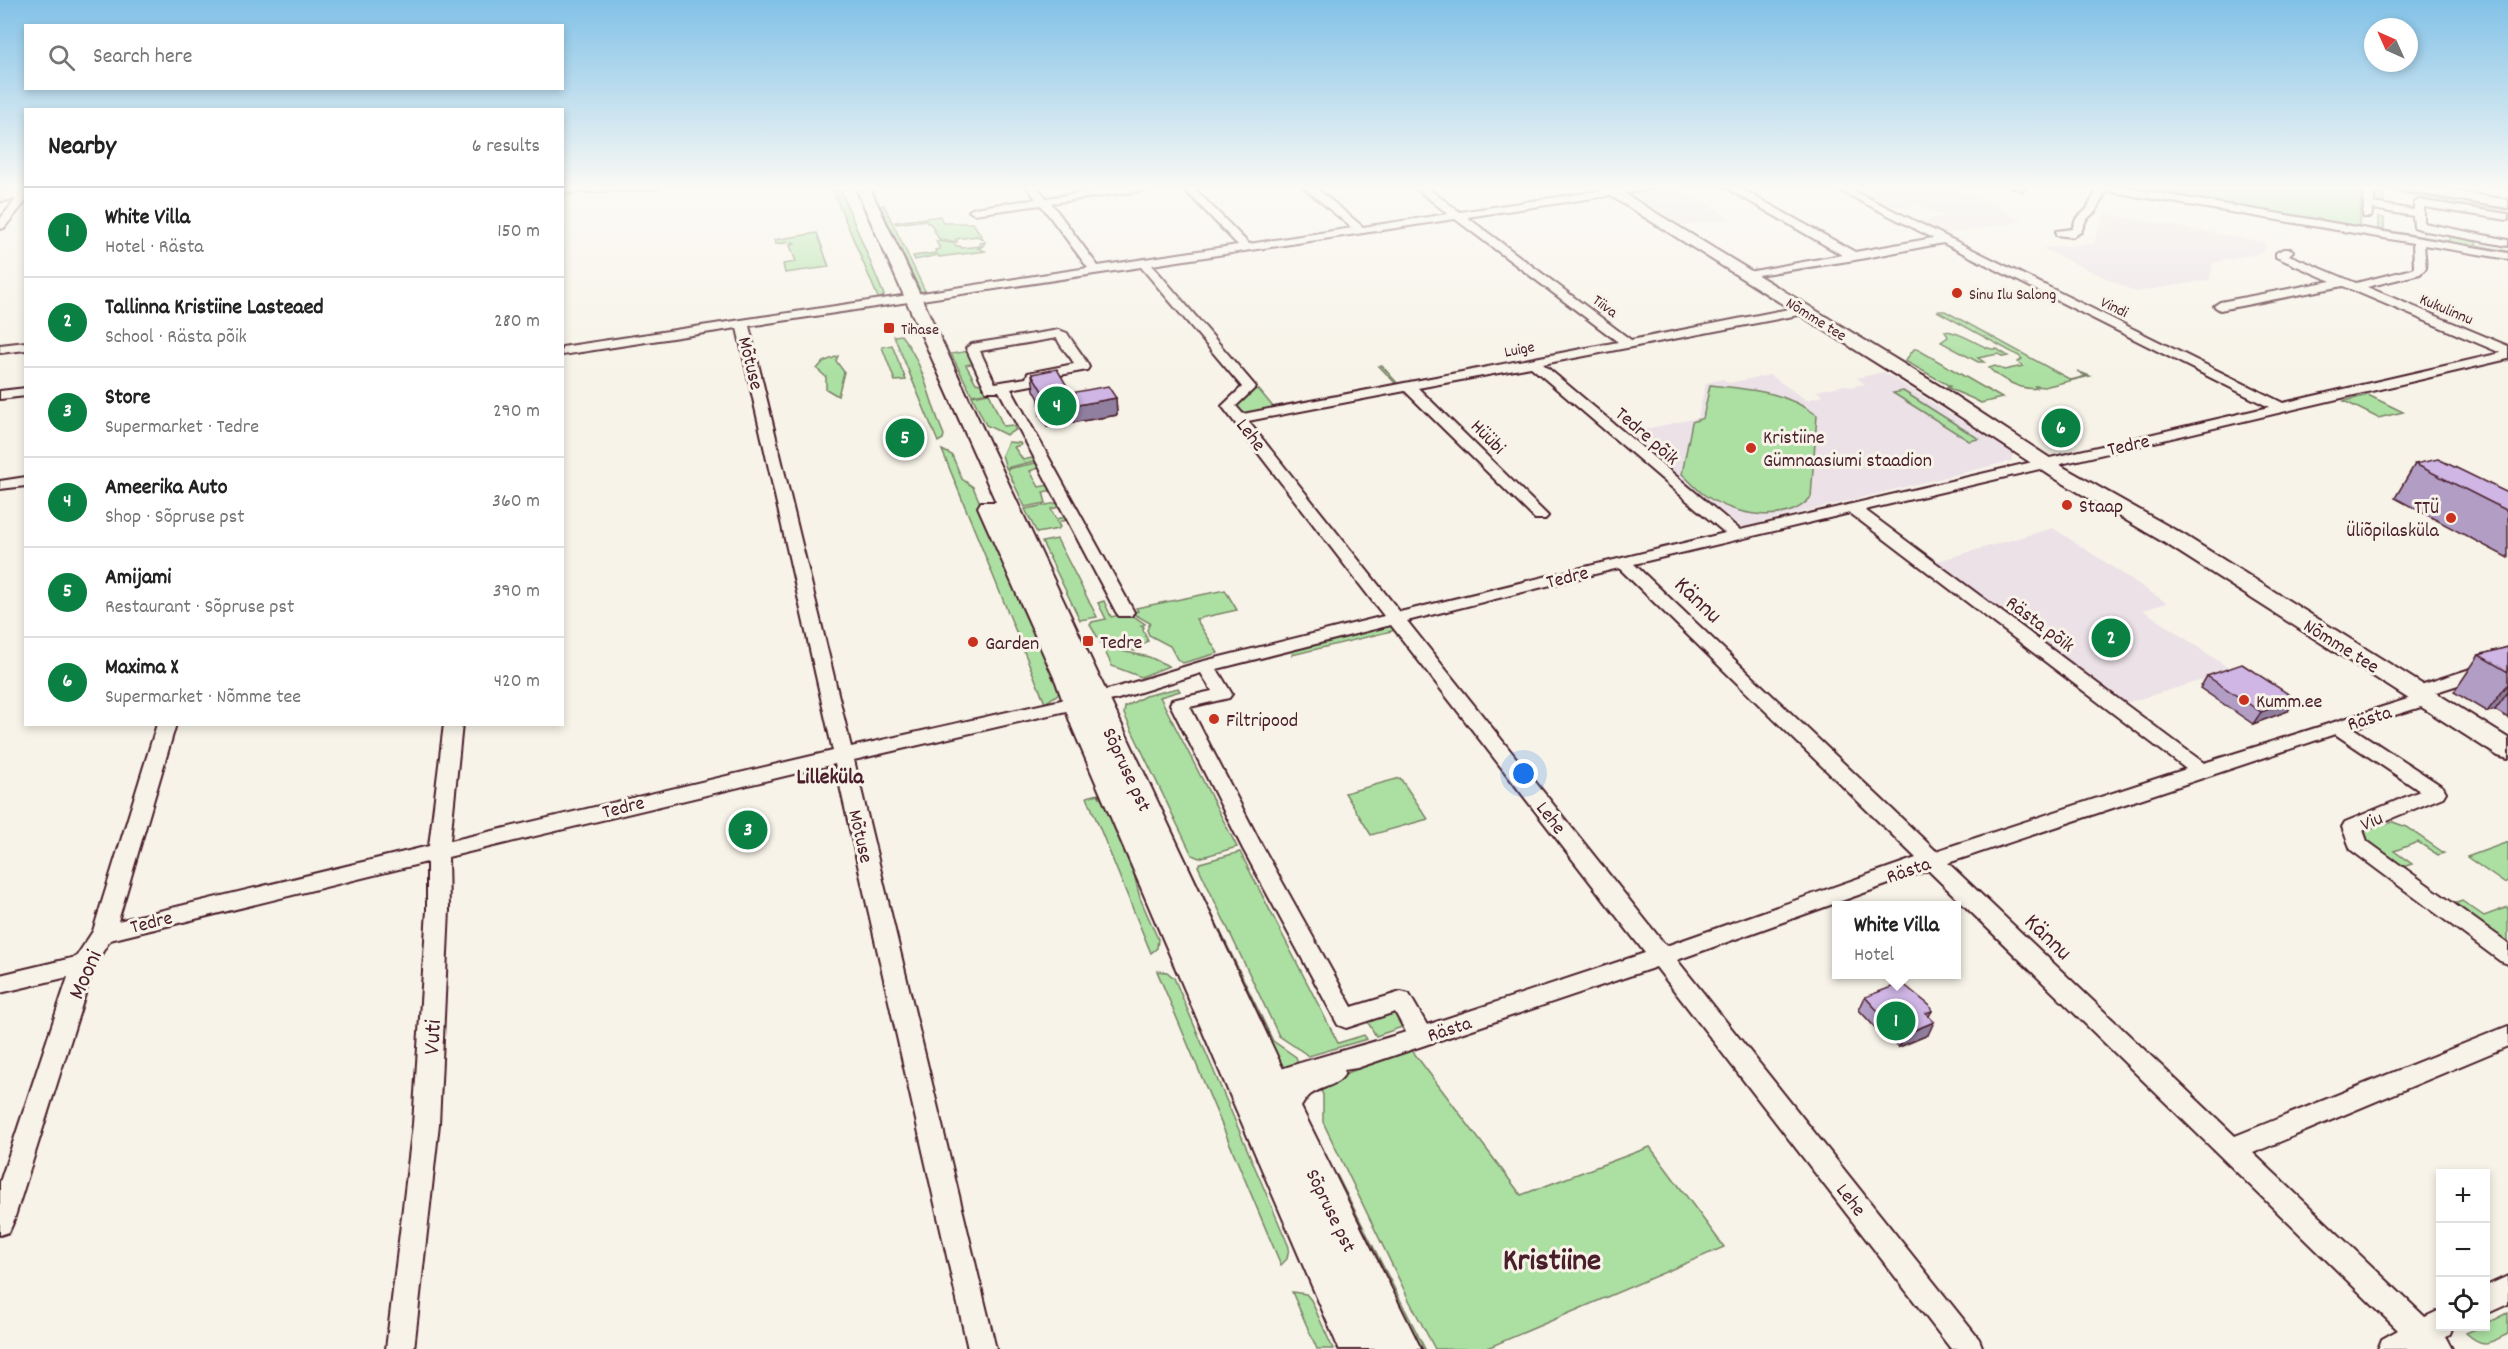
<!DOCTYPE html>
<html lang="en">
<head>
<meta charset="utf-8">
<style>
  body { margin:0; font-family:Dekko,sans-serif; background:#f6f6f6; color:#222 }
  .controls { position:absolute; right:18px; bottom:18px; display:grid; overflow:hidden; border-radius:0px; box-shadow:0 3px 9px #0003 }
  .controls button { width:54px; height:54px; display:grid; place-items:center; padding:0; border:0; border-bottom:2px solid #e0e0e0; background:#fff; color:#222; font:30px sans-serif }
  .compass { position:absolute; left:2364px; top:18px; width:54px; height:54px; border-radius:50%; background:#fff; box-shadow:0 3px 9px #0003; rotate:315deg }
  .you { position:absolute; left:1524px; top:774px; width:21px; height:21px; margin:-15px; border:4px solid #fff; border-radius:50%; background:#1a73e8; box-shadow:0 0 0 9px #1a73e833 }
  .badge { display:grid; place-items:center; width:39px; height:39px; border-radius:50%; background:#0b8043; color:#fff; font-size:20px; font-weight:700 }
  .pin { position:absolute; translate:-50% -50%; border:3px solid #fff; box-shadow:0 2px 6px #0006 }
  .popup { position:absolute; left:1832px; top:901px; width:129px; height:78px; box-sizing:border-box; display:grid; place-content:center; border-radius:0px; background:#fff; filter:drop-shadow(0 2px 4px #0005); font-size:20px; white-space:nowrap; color:#767676 }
  .popup b { font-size:22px; color:#222 }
  .popup::after { content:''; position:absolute; left:50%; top:100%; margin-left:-12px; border:12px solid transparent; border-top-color:#fff }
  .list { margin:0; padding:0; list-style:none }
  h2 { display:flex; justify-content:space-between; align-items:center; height:78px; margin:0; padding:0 24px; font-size:26px }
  h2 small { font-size:20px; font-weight:400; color:#767676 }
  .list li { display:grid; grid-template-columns:39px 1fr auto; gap:18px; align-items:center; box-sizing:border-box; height:90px; padding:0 24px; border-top:2px solid #e0e0e0 }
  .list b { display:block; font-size:22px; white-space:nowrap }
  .list p { margin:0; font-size:20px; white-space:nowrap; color:#767676 }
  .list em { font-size:20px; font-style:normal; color:#767676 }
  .icon { flex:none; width:33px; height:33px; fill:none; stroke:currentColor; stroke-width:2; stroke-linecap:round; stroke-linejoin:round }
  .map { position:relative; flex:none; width:2508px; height:1349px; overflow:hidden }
  .search { position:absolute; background:#fff; box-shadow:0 3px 9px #0003; left:24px; top:24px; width:540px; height:66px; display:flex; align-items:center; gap:15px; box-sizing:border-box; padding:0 21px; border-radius:0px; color:#767676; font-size:22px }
  .panel { position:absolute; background:#fff; box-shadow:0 3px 9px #0003; left:24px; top:108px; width:540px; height:618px; border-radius:0px }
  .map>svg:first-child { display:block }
  .built { fill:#ebe1e7 }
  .green { fill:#abe0a2; stroke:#7a8066; stroke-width:1.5 }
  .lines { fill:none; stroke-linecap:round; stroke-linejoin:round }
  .street-casing { stroke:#4a1f2b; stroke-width:4 }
  .secondary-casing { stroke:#4a1f2b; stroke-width:4 }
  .primary-casing { stroke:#4a1f2b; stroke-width:5 }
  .street { fill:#f7f3e8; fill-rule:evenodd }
  .secondary { fill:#f7f3e8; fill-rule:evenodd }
  .primary { fill:#fddcac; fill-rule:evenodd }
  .wall { fill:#b29dc5; stroke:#4a1f2b; stroke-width:1.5 }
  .shaded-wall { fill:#917fa0; stroke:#4a1f2b; stroke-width:1.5 }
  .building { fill:#cfb6e5; stroke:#4a1f2b; stroke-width:1.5 }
  .poi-dot { fill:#c8321e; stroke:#f7f3e8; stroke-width:2 }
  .labels { text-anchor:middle; stroke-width:6; stroke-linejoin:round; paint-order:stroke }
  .far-poi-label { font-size:16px; fill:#4a1f2b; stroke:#f7f3e8; text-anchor:start }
  .far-street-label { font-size:16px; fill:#4a1f2b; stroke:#f7f3e8 }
  .street-label { font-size:20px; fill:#4a1f2b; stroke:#f7f3e8 }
  .poi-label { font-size:20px; fill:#4a1f2b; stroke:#f7f3e8; text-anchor:start }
  .quarter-label { font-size:22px; font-weight:bold; fill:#4a1f2b; stroke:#f7f3e8 }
  .near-street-label { font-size:24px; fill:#4a1f2b; stroke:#f7f3e8 }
  .near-district-label { font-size:32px; font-weight:bold; fill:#4a1f2b; stroke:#f7f3e8 }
</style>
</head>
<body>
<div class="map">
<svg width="2508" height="1349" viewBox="0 0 2508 1349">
  <rect width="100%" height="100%" fill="#f7f3e8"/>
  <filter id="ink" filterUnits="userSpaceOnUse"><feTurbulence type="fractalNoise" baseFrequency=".0167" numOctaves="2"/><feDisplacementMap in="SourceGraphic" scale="12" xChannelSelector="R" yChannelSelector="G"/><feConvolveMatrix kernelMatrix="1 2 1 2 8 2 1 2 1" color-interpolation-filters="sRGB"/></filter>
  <g filter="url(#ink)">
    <g class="built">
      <polygon points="1674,186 1692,196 1733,220 1722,219 1682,226 1629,193"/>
      <polygon points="1843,186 1953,186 2023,221 1941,235 1916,222 1944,216 1918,204 1889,209"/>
      <polygon points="2105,214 2265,242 2264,252 2213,263 2210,280 2136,292 2041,248 2093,244"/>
      <polygon points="1883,372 2013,453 2011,461 1741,527 1627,433 1698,418 1706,383 1723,379 1729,383 1770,375 1806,400 1823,396 1816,391 1846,385 1850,387 1865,384 1857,378"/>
      <polygon points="2053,528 2167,603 2143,610 2233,671 2126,703 1934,562"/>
    </g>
    <g class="green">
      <polygon points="831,186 839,186 884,295 879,300"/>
      <polygon points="2126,186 2362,186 2359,226 2358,226"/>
      <polygon points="2372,186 2508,206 2508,210 2472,205 2472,210 2447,204 2447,201 2384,190 2384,206 2379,206 2380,191"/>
      <polygon points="884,205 926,293 921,293 919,288 880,206"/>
      <polygon points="940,216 943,223 973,223 983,239 977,236 956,239 957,242 939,239 930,223 927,223 926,220 896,224 895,222"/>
      <polygon points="2378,217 2384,218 2384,230 2449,241 2449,234 2476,240 2476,245 2508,251 2508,253 2385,232 2378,229"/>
      <polygon points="817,233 829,267 785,273 783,264 796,262 790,245 795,244 793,242 776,244 774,240"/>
      <polygon points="936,241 954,243 956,246 960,246 962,248 981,246 980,243 985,242 983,246 978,248 985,251 939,257 938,255 915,260 913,256 936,253 935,250 940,249"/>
      <path d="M1937,311H1945L2071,380L2086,376L2077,371L2090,376L2044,387L2035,386L2037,388C2022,391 2000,379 1989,368L1995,366L2004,370L2023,366L2018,362L2022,359L2019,356Z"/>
      <path d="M1945,331C1965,332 1983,351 1997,349L2008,356L2004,357L1998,354L1978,358L1984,362H1978L1941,342L1948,337Z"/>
      <path d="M901,335C925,365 929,401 944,435L943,439L938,442L894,336Z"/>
      <polygon points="892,345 906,380 895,381 882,347"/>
      <path d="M1914,349H1917L2002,398L1981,403C1969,396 1959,394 1947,387L1950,386L1905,361Z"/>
      <polygon points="969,351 975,363 966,365 976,383 985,385 989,392 972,395 951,354"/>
      <polygon points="838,356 836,361 844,372 838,396 826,389 826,377 817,369 823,362"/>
      <polygon points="1379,366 1382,366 1399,385 1244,415 1235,406 1252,388 1259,390 1274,408 1396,384"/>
      <path d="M1710,385C1752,390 1781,390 1817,415L1811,497C1787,526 1734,515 1706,496C1697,490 1690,481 1682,474L1692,422L1703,418Z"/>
      <polygon points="1903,391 1979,439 1969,441 1893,393"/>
      <polygon points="989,393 1003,426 1013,425 1016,430 1006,435 986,425 972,396"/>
      <polygon points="2368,395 2403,412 2378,418 2344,401"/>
      <polygon points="1008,442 1020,443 1021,445 1014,447 1023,460 1032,458 1035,461 1006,468 1002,455"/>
      <polygon points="942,450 952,455 962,479 973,487 1060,687 1058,694 1045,703"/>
      <polygon points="1036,463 1039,468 1030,471 1039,487 1049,485 1053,490 1043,492 1046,503 1025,507 1007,469"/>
      <polygon points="1062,502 1064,506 1051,509 1056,519 1066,517 1067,520 1057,522 1060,527 1058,529 1037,533 1025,509"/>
      <polygon points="1057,539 1097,617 1080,620 1042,542"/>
      <polygon points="1225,590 1237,610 1196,619 1218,653 1183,663 1177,659 1170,646 1149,635 1147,630 1150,623 1132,613 1138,611 1136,608"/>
      <polygon points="1104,601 1111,617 1129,613 1145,624 1141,626 1144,627 1143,630 1148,641 1135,651 1101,643 1090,625 1092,622 1106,619 1098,603"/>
      <polygon points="1387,625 1400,629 1292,655 1294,648"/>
      <polygon points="1103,647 1149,657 1169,666 1141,677 1112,666"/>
      <polygon points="1178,688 1180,691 1160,697 1237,847 1199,858 1192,855 1124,714 1125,707 1145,696"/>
      <polygon points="1120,722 1273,1041 1296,1057 1299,1067 1281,1069"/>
      <polygon points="1400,778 1428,819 1371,835 1345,793"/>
      <polygon points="1098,794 1124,835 1140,898 1158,939 1157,948 1151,953 1087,797"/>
      <polygon points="2393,822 2406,827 2444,853 2438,855 2418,842 2394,851 2412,864 2400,868 2363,841 2362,832"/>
      <polygon points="2508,842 2508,881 2504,883 2467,857"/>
      <polygon points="1240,852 1338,1043 1364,1035 1367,1039 1309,1056 1279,1036 1198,866 1200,863"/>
      <polygon points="2462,901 2484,916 2508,907 2508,946 2451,905"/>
      <polygon points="1157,971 1167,972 1174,978 1289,1247 1287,1259 1281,1265"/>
      <polygon points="1390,1013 1396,1014 1405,1026 1376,1036 1367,1021"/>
      <polygon points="1411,1049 1521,1195 1650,1147 1724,1247 1485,1349 1435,1349 1410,1302 1323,1122 1323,1095 1318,1084"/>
      <polygon points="1337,1175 1425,1349 1414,1349 1362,1246"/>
      <polygon points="1292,1292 1306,1294 1311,1300 1333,1349 1317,1349"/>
      <path d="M2508,1313V1334C2489,1343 2484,1349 2466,1333L2480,1327L2486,1326V1324Z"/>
    </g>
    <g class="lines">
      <g class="street-casing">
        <g id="street">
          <polygon points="661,186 656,189 562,193 562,187"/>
          <path d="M1027,186H1037L1046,198L1130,186H1158L1153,189L1051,203L1098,266L1238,245L1181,186H1192L1249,244L1352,228L1302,186H1314L1363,227L1448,214L1413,186H1425L1460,212L1631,186H1658L1653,189L1467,217L1631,340L1804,306L1808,307V313L1804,314L1543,364L1740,530L2269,407L1943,243L1855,260L1744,277L1742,275L1748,272L1842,255L1723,186H1736L1855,252L1933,238L1831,186H1844L2283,403L2501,353L2343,286L2220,310L2214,306L2220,302L2331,281L2276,257V253L2283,249H2291L2293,251L2289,255L2356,283L2412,269L2414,267L2413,243L2106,191L2096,211L2086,220L2081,232L2072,237L2056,235V231L2072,229L2076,219L2087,209L2097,189L2092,186H2116L2508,253V259L2424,245L2426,268L2420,274L2367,287L2508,346V359L1865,510L2204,763L2414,697L2408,692L2411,688L2508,657V669L2430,694L2436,699L2434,703L2353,728L2443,787L2446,792L2443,797L2363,830L2367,841L2508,943V964L2500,961L2351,850L2342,827L2345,822L2420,791L2335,734L1948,863L2235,1136L2508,1026V1046L2253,1153L2425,1317L2440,1310V1326H2453L2450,1334L2445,1336L2452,1349H2378L2382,1339L2398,1330L1928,870L1677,960L1979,1339L1983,1349H1951L1656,967L1357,1068L1344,1070L1345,1073C1339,1086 1322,1086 1310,1095C1303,1101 1300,1111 1293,1117C1287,1122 1281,1120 1275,1118L1272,1110L1285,1088L1272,1092L1263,1089L1260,1082L1263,1075C1311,1058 1359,1047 1406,1032L1395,1012L1346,1028L1338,1025L1243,849L1170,704L1172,700L1212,691L1201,673L1118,699L854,760L996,1349H968L835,764L448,857L449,910L439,1124L414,1349H386L413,1124L427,910V862L110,940L94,966L13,1223L9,1232L0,1235V1182L68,977L0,993V975L76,957L93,931L157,724H176L118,921L429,846L444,724H462L450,841L833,751L737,328L562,355V347L1088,268L1041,205L974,214L969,211L974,208L1036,199ZM1455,219L1618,342L1243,414L1236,406L1256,387L1152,265ZM1141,267L1242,387L1222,406L1384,616L1200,662L1115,688L851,747L749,326ZM1531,367L1725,533L1400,612L1248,421L1405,391L1535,519H1545L1548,516L1545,513L1418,388ZM1850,513L2186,769L1936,851L1634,564ZM1619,568L1916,858L1666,946L1407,621ZM1391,625L1645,953L1427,1025L1409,994L1401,992L1352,1007L1261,844L1190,707L1229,698L1232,694L1217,669Z"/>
          <polygon points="2009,186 2027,186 2027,187 2022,190"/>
          <polygon points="2365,186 2375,186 2374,203 2414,210 2414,203 2419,200 2508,214 2508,220 2424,207 2424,223 2508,240 2508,246 2426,231 2414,227 2413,216 2373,209 2371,217 2363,217"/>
          <polygon points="26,191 26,201 4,228 0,229 0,219 22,192"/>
          <path d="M1059,330L1067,333C1074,345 1083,354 1089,367L1087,370L1039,379L1037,384L1011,389L1134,612L1131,616H1119L1116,612L999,391H986L966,348L972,344ZM1057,338C1061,349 1070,354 1074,364L1033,372L1028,373L1026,378L995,383L980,351Z"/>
          <polygon points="26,342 26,350 0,353 0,345"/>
          <polygon points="26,388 26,396 0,399 0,391"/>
          <polygon points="26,477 26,486 0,489 0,481"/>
          <polygon points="2508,1276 2508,1304 2486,1314 2486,1286"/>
        </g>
      </g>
      <g class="secondary-casing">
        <g id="secondary">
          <polygon points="855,186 869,186 1298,1101 1421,1349 1339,1349 1072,727 1056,682 978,507 981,502 996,502"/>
          <polygon points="1595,186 1612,186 1946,390 2065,468 2184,535 2508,738 2508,759 2498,756 2168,545 2051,476 1932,398"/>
          <polygon points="2391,186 2426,186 2508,200 2508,208 2398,190"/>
        </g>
      </g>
      <g class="primary-casing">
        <polygon id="primary" points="26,188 26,198 0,201 0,191"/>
      </g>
      <use href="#street" class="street"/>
      <use href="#secondary" class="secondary"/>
      <use href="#primary" class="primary"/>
    </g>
    <g class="wall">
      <polygon points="1032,374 1071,393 1116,398 1117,415 1047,427 1040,415 1039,399 1034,390"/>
      <polygon points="2415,464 2508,493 2508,558 2395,498"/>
      <polygon points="2508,647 2508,718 2495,710 2487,712 2454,692 2479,655"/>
      <polygon points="2207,676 2288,711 2253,724 2200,688"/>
      <polygon points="1865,997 1932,1011 1929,1016 1928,1035 1899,1047 1887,1034 1882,1035 1859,1010"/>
    </g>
    <g class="shaded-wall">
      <polygon points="1116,398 1117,415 1047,427 1045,411"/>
      <polygon points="2508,684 2508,692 2495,710 2487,712"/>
      <polygon points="2296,699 2288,711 2253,724 2261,712"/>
      <polygon points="1893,1021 1887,1034 1882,1035 1888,1022"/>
      <polygon points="1934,1022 1928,1035 1899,1047 1905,1034"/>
    </g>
    <g class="building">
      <polygon points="1057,369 1071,393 1108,386 1116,398 1045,411 1039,399 1046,398 1032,374"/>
      <polygon points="2438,459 2508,493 2508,511 2415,464"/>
      <polygon points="2508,647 2508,672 2479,655"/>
      <polygon points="2242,664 2296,699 2261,712 2207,676"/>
      <polygon points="1902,983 1929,1005 1932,1011 1926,1013 1934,1022 1905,1034 1893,1021 1888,1022 1865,997"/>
    </g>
  </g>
  <linearGradient id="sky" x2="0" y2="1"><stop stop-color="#81c1e7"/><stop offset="0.5" stop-color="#fbfaf5"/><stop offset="1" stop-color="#fbfaf5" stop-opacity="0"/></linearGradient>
  <rect width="2508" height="375" fill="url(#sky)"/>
  <g class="poi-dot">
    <circle cx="1957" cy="293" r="6"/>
    <rect x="883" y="322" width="12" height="12" rx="3"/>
    <circle cx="1751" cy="448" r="6"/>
    <circle cx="2067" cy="505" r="6"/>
    <circle cx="2451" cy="518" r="6"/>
    <rect x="1082" y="635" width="12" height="12" rx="3"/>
    <circle cx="973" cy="642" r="6"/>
    <circle cx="2244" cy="700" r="6"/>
    <circle cx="1214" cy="719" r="6"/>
  </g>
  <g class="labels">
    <g class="far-poi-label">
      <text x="1969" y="299">Sinu Ilu Salong</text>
      <text x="901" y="334">Tihase</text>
    </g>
    <g class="far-street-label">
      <text transform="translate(1606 305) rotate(37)" y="6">Tiiva</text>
      <text transform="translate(2115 306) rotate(26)" y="6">Vindi</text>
      <text transform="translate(2447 308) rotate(23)" y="6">Kukulinnu</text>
      <text transform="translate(1817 318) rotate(32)" y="6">Nõmme tee</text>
      <text transform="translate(1519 348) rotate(-11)" y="6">Luige</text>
    </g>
    <g class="street-label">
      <text transform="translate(752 363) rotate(76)" y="7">Mõtuse</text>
      <text transform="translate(1252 434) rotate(52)" y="7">Lehe</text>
      <text transform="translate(1648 435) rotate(41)" y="7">Tedre põik</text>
      <text transform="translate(1489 436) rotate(45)" y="7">Hüübi</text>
      <text transform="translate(2128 444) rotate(-13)" y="7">Tedre</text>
      <text transform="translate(1567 576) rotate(-14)" y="7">Tedre</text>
      <text transform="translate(2041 623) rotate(37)" y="7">Rästa põik</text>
      <text transform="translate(2342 645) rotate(32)" y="7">Nõmme tee</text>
      <text transform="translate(2369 717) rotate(-17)" y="7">Rästa</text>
      <text transform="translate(1128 769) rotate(65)" y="7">Sõpruse pst</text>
      <text transform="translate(623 806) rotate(-14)" y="7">Tedre</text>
      <text transform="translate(1552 817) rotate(52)" y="7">Lehe</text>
      <text transform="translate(2371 820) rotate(-23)" y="7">Viu</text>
      <text transform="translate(862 836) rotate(77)" y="7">Mõtuse</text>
      <text transform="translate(1908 869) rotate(-19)" y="7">Rästa</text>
      <text transform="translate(151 921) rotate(-14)" y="7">Tedre</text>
      <text transform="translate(1449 1028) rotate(-18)" y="7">Rästa</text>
      <text transform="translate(1852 1199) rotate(52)" y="7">Lehe</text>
      <text transform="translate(1332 1210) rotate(64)" y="7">Sõpruse pst</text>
    </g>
    <g class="poi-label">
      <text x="1763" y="443">Kristiine<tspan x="1763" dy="23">Gümnaasiumi staadion</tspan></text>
      <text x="2079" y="512">Staap</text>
      <text x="2439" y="513" text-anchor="end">TTÜ<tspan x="2439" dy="23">Üliõpilasküla</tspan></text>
      <text x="1100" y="648">Tedre</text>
      <text x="985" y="649">Garden</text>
      <text x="2256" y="707">Kumm.ee</text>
      <text x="1226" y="726">Filtripood</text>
    </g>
    <g class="quarter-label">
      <text x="830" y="783">Lilleküla</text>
    </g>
    <g class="near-street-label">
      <text transform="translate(1699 599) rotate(44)" y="8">Kännu</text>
      <text transform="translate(2049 936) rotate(44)" y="8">Kännu</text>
      <text transform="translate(84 974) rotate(-66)" y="8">Mooni</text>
      <text transform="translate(431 1037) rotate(-87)" y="8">Vuti</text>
    </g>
    <g class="near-district-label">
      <text x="1552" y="1269">Kristiine</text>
    </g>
  </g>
</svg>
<div class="controls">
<button>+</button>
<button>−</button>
<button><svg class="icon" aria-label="locate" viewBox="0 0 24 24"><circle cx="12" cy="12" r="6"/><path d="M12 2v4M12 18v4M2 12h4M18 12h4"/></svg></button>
</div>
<svg class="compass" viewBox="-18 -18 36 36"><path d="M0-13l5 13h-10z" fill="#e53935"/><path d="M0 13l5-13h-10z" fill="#767676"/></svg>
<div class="you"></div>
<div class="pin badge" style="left:1896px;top:1021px">1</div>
<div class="popup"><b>White Villa</b>Hotel</div>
<div class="pin badge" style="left:2111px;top:638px">2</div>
<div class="pin badge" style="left:748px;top:830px">3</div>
<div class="pin badge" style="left:1057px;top:406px">4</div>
<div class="pin badge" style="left:905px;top:438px">5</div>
<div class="pin badge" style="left:2061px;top:428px">6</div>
<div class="search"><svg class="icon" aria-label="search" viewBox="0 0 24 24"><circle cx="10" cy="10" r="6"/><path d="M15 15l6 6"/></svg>Search here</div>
<section class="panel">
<h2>Nearby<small>6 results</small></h2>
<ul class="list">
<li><span class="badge">1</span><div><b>White Villa</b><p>Hotel · Rästa</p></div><em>150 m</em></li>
<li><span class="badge">2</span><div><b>Tallinna Kristiine Lasteaed</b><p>School · Rästa põik</p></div><em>280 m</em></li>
<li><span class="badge">3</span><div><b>Store</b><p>Supermarket · Tedre</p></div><em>290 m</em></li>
<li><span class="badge">4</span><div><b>Ameerika Auto</b><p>Shop · Sõpruse pst</p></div><em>360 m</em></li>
<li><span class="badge">5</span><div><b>Amijami</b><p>Restaurant · Sõpruse pst</p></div><em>390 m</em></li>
<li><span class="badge">6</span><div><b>Maxima X</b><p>Supermarket · Nõmme tee</p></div><em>420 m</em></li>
</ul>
</section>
</div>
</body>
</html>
